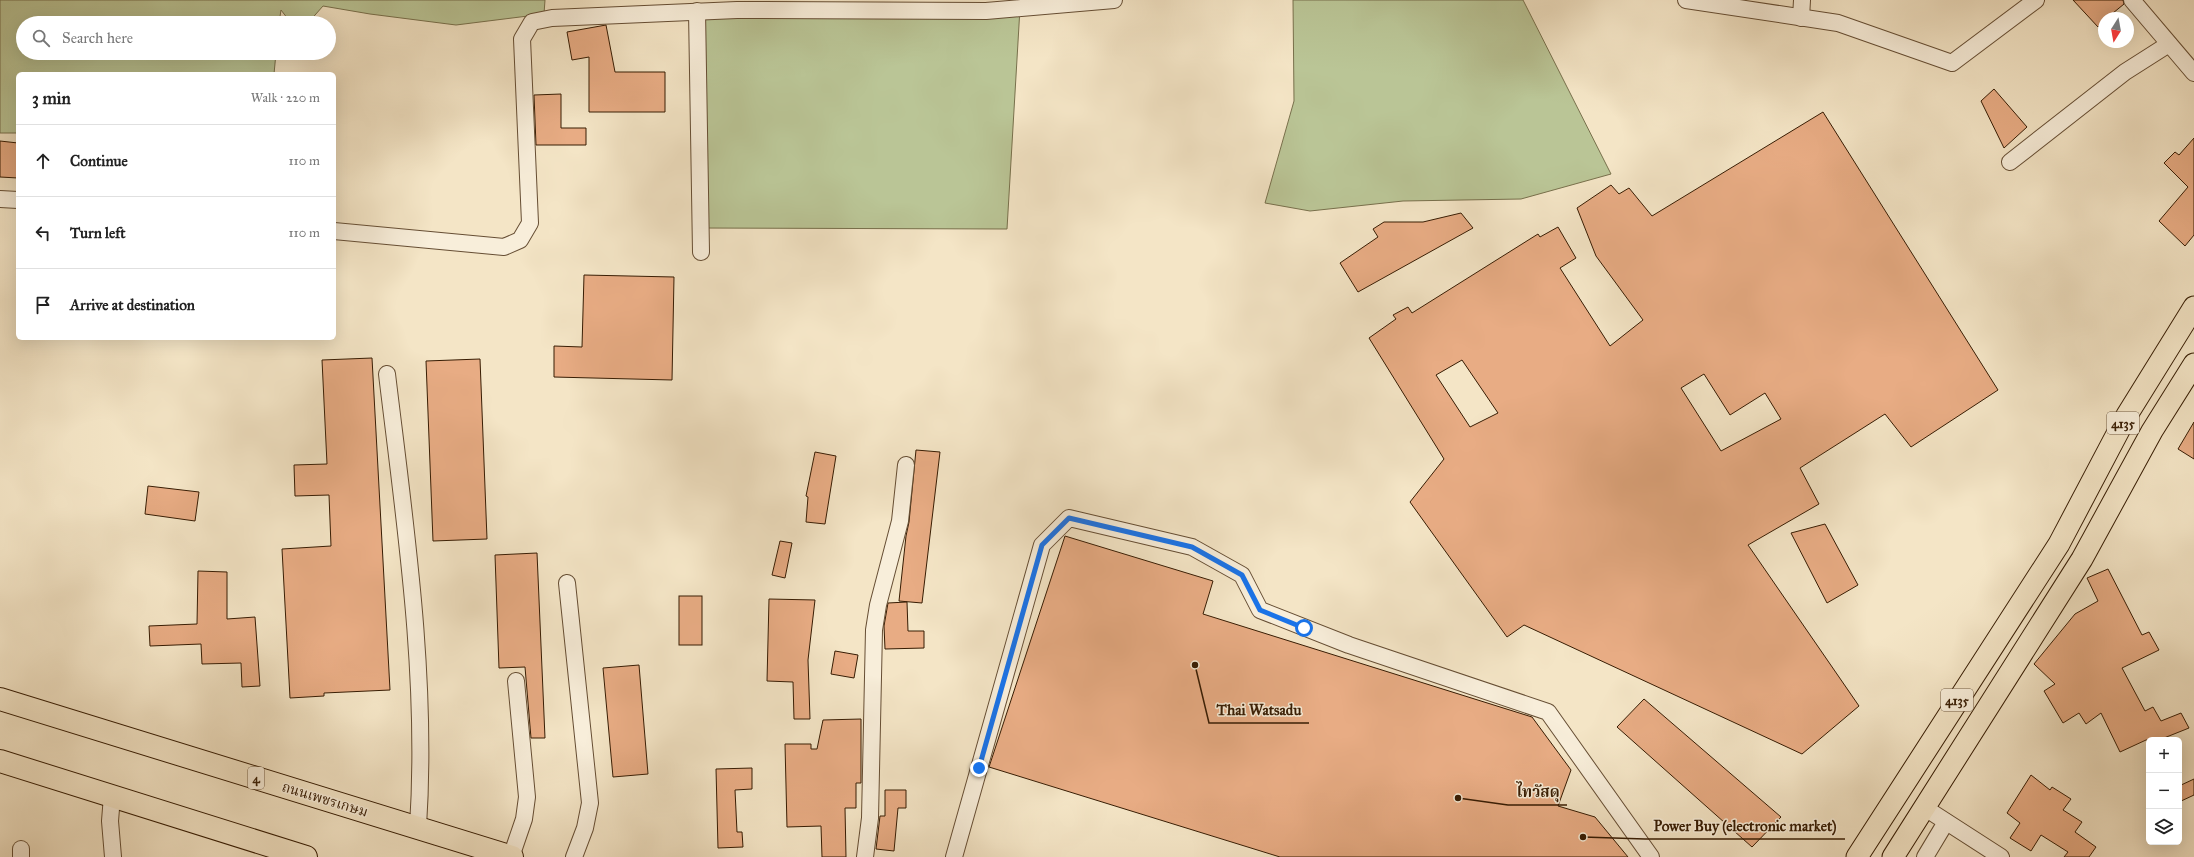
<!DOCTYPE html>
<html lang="en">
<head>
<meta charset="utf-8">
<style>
  body { margin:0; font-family:"IM FELL Great Primer","Noto Serif Thai",serif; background:#f2f2f2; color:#222 }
  .controls { position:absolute; right:12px; bottom:12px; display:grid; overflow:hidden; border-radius:6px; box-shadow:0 4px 16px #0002 }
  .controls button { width:36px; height:36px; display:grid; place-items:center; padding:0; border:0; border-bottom:1px solid #e0e0e0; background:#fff; color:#222; font:20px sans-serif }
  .compass { position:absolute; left:2098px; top:12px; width:36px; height:36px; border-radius:50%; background:#fff; box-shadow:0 4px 16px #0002; rotate:191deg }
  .stop { position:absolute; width:12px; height:12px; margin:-9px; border:3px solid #1a73e8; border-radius:50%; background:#fff }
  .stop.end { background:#1a73e8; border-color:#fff; box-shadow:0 1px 4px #0008 }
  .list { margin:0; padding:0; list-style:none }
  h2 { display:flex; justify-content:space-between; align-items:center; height:52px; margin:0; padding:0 16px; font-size:17px }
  h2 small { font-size:13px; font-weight:400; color:#767676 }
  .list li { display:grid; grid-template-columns:26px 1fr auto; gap:12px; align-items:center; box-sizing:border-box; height:72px; padding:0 16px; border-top:1px solid #e0e0e0 }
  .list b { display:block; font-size:15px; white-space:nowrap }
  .list em { font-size:13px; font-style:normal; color:#767676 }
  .icon { flex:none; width:22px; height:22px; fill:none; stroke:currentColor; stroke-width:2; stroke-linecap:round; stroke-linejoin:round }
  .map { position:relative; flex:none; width:2194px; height:857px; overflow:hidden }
  .search { position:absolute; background:#fff; box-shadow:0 4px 16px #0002; left:16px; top:16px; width:320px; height:44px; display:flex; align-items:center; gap:10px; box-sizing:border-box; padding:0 14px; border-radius:22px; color:#767676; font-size:15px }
  .panel { position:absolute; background:#fff; box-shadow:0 4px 16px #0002; left:16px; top:72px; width:320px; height:268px; border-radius:6px }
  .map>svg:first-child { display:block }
  .green { fill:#bac596; stroke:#78704c }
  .building { fill:#e8ac84; stroke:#371c03; fill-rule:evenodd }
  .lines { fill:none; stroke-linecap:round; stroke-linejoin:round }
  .minor-casing { stroke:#664e34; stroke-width:18 }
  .major-casing { stroke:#371c03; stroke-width:23 }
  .highway-casing { stroke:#371c03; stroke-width:24 }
  .minor { stroke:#f8eeda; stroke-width:16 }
  .major { stroke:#f4e5c6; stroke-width:21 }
  .highway { stroke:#f4e5c6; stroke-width:22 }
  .route { stroke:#1a73e8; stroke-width:5 }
  .labels { text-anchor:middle; stroke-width:3; stroke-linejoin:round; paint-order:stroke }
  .shield { fill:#f8eeda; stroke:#715b44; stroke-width:1 }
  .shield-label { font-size:13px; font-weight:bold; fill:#371c03 }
  .street-label { font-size:14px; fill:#371c03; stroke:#f8eeda }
  .leader { fill:none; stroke:#371c03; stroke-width:1.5 }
  .callout-dot { fill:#371c03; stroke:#f8eeda; stroke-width:1.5 }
  .callout-label { font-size:15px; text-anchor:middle; font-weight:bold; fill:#371c03; stroke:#f8eeda; stroke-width:3; stroke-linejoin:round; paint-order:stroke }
</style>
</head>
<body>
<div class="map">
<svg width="2194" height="857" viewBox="0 0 2194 857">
  <rect width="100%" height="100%" fill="#f4e5c6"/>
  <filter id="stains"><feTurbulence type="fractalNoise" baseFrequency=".005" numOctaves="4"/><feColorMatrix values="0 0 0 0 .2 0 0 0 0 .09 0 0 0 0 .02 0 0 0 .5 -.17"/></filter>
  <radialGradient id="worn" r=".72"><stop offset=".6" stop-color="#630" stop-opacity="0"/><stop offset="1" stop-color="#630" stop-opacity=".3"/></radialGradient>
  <g class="green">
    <polygon points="0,0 545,0 544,14 456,25 370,14 323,6 308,23 291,23 281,10 279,23 23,23 23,53 276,53 274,74 18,74 18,133 0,133"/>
    <polygon points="1293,0 1523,0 1611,174 1521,199 1403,201 1310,211 1265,203 1294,101"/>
    <polygon points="1020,8 1007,229 701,228 697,11"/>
  </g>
  <g class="building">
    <polygon points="2073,0 2123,0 2124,4 2107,18 2104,18 2104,21 2098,27"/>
    <polygon points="606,25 615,72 665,72 665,112 589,112 589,57 572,60 567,32"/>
    <polygon points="1994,89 2027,127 2004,148 1981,101"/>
    <polygon points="561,94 561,128 586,128 586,145 536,145 534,95"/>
    <path d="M1823,112L1998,390L1911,447L1885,414L1800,468L1819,504L1748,545L1859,706L1802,754L1524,625L1507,637L1410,502L1444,459L1369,338L1396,319L1393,315L1408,307L1412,313L1538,234L1540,237L1558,227L1576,258L1560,268L1610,346L1643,320L1596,256L1577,208L1611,185L1619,194L1629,188L1652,216ZM1462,360L1498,413L1470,427L1436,375ZM1704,374L1730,415L1765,393L1781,419L1721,451L1681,388Z"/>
    <polygon points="2194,138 2194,235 2185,246 2159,221 2188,187 2164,163 2175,152 2179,155"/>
    <polygon points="0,141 18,143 18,178 0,177"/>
    <polygon points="1461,213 1473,228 1358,292 1340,263 1378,237 1373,229 1384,222 1423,222"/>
    <polygon points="584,275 674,277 672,380 554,377 554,346 582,347"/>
    <polygon points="372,358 390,690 324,693 324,696 290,698 282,549 331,546 329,495 295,496 294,465 327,464 322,360"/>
    <polygon points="480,359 487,539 433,541 426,361"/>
    <polygon points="2194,422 2194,459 2178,449"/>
    <polygon points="916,450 940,452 922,603 899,601 906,536 909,522"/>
    <polygon points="815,452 836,456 825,524 806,522 808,497 806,496"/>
    <polygon points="148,486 199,492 195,521 145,514"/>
    <polygon points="1825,524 1858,585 1827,603 1791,533"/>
    <polygon points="1065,536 1213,581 1203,614 1532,717 1571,770 1558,806 1595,817 1628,857 1280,857 989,767"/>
    <polygon points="780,541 792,543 785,578 772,575"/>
    <polygon points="537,553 545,738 531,738 525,667 499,668 495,555"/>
    <polygon points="2108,569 2142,635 2149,632 2159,650 2122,668 2145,711 2153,707 2161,721 2181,713 2189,728 2159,740 2146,740 2120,752 2101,713 2086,724 2079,713 2063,723 2044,691 2055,684 2034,664 2075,614 2098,601 2087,578"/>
    <polygon points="198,571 227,572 227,619 255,617 260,686 242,687 241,663 202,664 201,644 150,646 149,626 197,624"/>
    <rect x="679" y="596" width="23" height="49"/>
    <polygon points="769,599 815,600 808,660 810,719 794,719 793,682 767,681"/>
    <polygon points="907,602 908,631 924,631 924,648 885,649 884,626 888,603"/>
    <polygon points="835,651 858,655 854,678 831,674"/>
    <polygon points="639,665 648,774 613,777 603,668"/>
    <polygon points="1644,699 1781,817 1752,847 1617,727"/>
    <polygon points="861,719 861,783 856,783 856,808 845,808 846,857 822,857 821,826 787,827 785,744 811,744 811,749 817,749 823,720"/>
    <polygon points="752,768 752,789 735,790 737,832 742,832 743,847 718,848 716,769"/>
    <polygon points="2031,775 2050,790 2052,787 2071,799 2063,810 2082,822 2075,832 2096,847 2089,857 2064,857 2068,852 2041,835 2031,851 2010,838 2020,823 2007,813"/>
    <polygon points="2194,779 2194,795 2179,802 2179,786"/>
    <polygon points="885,790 906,790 906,808 898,808 894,851 876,849 880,816 885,816"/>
  </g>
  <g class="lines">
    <g class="minor-casing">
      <g id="minor">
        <polyline points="1686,0 1838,23 1952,63 2036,0"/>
        <polyline points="2132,0 2194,73"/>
        <polyline points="697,11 701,252"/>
        <polyline points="1801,18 1802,0"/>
        <polyline points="2010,162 2125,72 2169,44"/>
        <polyline points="0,199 18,200"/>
        <polyline points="334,231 504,247 520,240 530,223 522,39 532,22 552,18 737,10 986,11 1114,0"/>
        <path d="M387,374C405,524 428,676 418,827"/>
        <polyline points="567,583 590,803 585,828 574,857"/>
        <polyline points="112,796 110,821 113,857"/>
        <polyline points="1925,808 2001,857"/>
        <polyline points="21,857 21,849"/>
        <polyline points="511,857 524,819 527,797 516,681"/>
        <polyline points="865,857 870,818 874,630 878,605 900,521 906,465"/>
        <polyline points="954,857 1042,545 1069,518 1192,547 1242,575 1260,610 1349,645 1548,712 1651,857"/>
        <polyline points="1925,857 1946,822"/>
      </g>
    </g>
    <g class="major-casing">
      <g id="major">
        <polyline points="1857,857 2059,544 2127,415 2194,307"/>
        <polyline points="1893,857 2082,559 2152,431 2194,364"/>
      </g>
    </g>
    <g class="highway-casing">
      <g id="highway">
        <polyline points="0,699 512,857"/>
        <polyline points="0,761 306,857"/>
      </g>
    </g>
    <use href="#minor" class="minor"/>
    <use href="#major" class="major"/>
    <use href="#highway" class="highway"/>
  </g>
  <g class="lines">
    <polyline class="route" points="979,768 1042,545 1069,518 1192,547 1242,575 1260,610 1304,628"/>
  </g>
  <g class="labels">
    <g class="shield">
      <rect x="2107" y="412" width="32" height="22" rx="3"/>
      <rect x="1941" y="689" width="32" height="22" rx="3"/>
      <rect x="248" y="767" width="16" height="22" rx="3"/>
    </g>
    <g class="shield-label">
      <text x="2123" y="428">4135</text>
      <text x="1957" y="705">4135</text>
      <text x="256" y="783">4</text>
    </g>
    <g class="street-label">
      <text transform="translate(325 799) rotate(17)" y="5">ถนนเพชรเกษม</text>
    </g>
  </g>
  <path class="leader" d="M1195 665L1209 723H1309M1458 798L1508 805H1567M1583 837L1645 839H1845"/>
  <g class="callout-dot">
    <circle cx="1195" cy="665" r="4"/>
    <circle cx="1458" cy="798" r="4"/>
    <circle cx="1583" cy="837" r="4"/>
  </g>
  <g class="callout-label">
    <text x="1259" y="715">Thai Watsadu</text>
    <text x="1538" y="797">ไทวัสดุ</text>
    <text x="1745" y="831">Power Buy (electronic market)</text>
  </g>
  <rect width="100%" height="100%" filter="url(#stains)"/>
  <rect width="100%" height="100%" fill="url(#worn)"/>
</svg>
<div class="controls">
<button>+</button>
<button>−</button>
<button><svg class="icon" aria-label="layers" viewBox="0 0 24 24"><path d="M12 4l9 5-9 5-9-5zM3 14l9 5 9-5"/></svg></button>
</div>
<svg class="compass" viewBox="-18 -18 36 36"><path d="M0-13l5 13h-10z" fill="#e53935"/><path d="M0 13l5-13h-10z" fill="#767676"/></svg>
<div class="stop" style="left:1304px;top:628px"></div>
<div class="stop end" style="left:979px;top:768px"></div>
<div class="search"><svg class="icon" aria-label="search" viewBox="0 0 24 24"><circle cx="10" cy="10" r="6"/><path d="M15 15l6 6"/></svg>Search here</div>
<section class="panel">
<h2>3 min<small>Walk · 220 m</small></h2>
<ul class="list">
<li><svg class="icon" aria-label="ahead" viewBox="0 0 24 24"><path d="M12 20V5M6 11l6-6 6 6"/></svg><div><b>Continue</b></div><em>110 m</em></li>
<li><svg class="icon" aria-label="left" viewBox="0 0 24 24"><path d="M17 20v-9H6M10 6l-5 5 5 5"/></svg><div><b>Turn left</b></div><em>110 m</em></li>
<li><svg class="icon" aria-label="arrive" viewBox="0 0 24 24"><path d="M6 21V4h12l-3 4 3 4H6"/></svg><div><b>Arrive at destination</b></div></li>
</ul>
</section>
</div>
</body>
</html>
